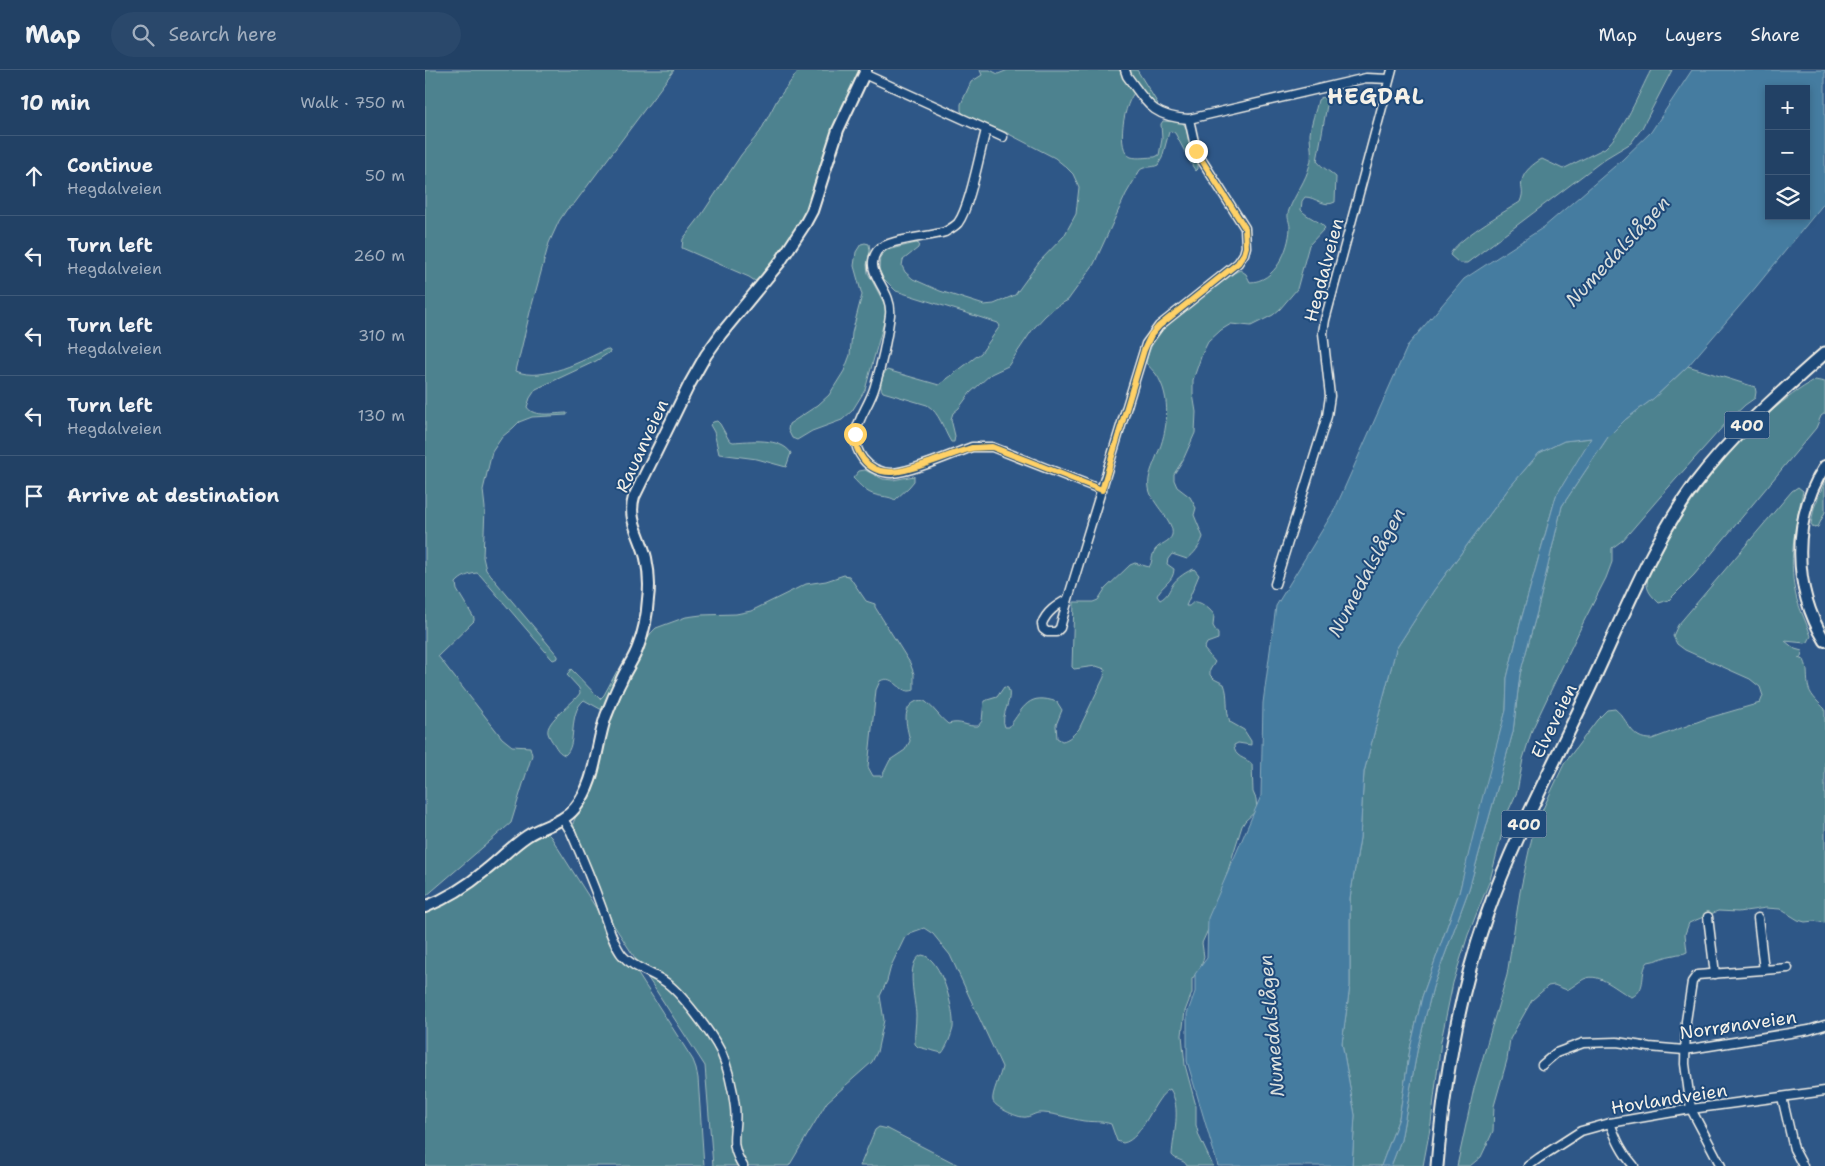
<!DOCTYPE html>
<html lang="en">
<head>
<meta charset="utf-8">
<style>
  body { margin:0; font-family:"Shantell Sans",sans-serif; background:#2a486b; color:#f1f3f6 }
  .controls { position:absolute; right:15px; top:15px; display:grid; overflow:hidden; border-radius:0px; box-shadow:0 2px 8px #0003 }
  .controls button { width:45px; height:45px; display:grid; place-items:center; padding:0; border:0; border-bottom:1px solid #3f5a79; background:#224165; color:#f1f3f6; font:25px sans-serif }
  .stop { position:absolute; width:15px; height:15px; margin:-11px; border:4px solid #ffd166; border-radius:50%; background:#fff }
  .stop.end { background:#ffd166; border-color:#fff; box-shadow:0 1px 5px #0008 }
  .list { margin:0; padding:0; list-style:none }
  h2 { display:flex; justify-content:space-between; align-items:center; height:65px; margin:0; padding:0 20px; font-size:21px }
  h2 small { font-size:16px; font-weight:400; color:#a2afbf }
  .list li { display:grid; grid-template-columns:32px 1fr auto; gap:15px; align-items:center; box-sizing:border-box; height:80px; padding:0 20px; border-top:1px solid #3f5a79 }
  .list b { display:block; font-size:19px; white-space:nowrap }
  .list p { margin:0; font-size:16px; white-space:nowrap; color:#a2afbf }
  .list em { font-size:16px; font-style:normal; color:#a2afbf }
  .icon { flex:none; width:28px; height:28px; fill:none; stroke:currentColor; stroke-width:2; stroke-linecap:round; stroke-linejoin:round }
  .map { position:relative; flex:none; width:1400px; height:1096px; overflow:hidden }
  header { display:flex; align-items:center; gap:30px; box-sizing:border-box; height:70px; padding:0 25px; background:#224165; border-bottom:1px solid #3f5a79 }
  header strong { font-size:24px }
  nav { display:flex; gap:28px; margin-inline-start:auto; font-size:18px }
  .search { width:350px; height:45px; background:#2a486b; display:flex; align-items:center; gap:12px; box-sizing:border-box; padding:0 18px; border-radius:28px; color:#a2afbf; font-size:19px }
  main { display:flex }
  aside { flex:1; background:#224165 }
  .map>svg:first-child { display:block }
  .green { fill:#4d828f; stroke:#a0babc }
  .water { fill:#447ca0; stroke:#8aabbd; fill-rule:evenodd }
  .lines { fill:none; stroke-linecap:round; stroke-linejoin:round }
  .minor-casing { stroke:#f4f1e8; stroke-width:11 }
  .major-casing { stroke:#f4f1e8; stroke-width:14 }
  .highway-casing { stroke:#f4f1e8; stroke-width:15 }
  .minor { stroke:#1f4a7a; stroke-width:8 }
  .major { stroke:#1f4a7a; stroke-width:10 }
  .highway { stroke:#1f4a7a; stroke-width:11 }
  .route { stroke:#ffd166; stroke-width:6 }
  .labels { text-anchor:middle; stroke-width:4; stroke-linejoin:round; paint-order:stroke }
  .shield { fill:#1f4a7a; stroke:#b4bfc7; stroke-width:1 }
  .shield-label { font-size:16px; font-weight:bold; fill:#f4f1e8 }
  .street-label { font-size:18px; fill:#f4f1e8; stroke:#1f4a7a }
  .water-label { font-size:19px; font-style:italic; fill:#dadfdd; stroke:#1f4a7a }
  .district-label { font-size:22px; font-weight:bold; letter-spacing:1px; fill:#f4f1e8; stroke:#1f4a7a }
</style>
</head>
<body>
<header>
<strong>Map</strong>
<div class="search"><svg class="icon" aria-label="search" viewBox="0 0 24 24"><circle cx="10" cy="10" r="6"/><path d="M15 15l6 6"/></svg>Search here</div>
<nav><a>Map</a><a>Layers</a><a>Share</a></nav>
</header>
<main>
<aside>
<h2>10 min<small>Walk · 750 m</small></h2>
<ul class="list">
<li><svg class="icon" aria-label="ahead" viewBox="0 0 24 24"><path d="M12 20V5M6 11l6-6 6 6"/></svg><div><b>Continue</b><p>Hegdalveien</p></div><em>50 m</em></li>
<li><svg class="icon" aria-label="left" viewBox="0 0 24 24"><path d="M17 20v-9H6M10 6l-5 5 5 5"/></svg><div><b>Turn left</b><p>Hegdalveien</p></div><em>260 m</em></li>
<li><svg class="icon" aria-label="left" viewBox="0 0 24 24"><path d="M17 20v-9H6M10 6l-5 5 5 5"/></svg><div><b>Turn left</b><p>Hegdalveien</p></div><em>310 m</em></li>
<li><svg class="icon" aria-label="left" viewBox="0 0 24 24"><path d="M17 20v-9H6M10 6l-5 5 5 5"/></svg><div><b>Turn left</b><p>Hegdalveien</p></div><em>130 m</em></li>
<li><svg class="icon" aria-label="arrive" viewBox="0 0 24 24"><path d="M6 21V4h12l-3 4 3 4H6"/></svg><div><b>Arrive at destination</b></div></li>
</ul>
</aside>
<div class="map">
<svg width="1400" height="1096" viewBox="0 0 1400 1096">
  <rect width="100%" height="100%" fill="#2e5787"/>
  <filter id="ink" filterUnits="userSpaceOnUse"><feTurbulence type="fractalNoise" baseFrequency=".02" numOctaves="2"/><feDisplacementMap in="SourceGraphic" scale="10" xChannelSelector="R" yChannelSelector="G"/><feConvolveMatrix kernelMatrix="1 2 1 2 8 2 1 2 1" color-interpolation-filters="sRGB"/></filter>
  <g filter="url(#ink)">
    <g class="green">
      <path d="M0,0H249L149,134L142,139L134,151L124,173L105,242L91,301C117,313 159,290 182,279L185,281V282L171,291L111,319L105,328L102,337C108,348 131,343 142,343V345L107,347L94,352L88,358L77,367L67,382L58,420L60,438L58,487L61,500L133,586V588L128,590L126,588L55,505L52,503C44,504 36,507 31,513L32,520L49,548V551L13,586L77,668L87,676L105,677L107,685L86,753L0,827Z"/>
      <polygon points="374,0 435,0 408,60 383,140 359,180 337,206 330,211 324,207 257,178 258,169 275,147 316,85 335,62 352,30"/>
      <path d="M555,0H565L573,4L583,0H712L733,34L732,35C724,30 720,22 711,21C699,31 690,81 706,87C713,89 723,87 730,87L734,85L737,69L736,54L738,51L757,52L760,56L773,94V99L771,101L768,97L750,63L746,61L744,62L737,88L733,95C727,98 720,96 715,100L701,124L669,194L643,230L629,238L620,246L608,259L583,296L566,304L545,323L534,338L528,343L526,349L530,366L529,372H526C518,359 515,343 502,335L458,322C453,316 457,305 462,300L514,315L556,283L575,256L573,253L471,221L457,207L454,199L455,187L462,180L491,173L494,174L493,178L478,190L477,196L480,202L488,209L515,221L559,235L569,234L590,225L614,192L639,166L651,144L654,117L648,104L641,97L630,88L580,62L541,46L536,41V34L546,12L557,5Z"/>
      <path d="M1226,0H1247L1217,58L1206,73L1181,88L1042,193H1034L1025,185C1030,170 1079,142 1095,132C1100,120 1095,120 1097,111C1098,102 1109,93 1117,89L1138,99L1180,78C1199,61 1214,23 1226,0Z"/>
      <path d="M897,27L901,30L902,35L892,91C897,98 905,101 911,107L910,132C899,138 891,127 880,127L877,131L876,140C883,148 894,150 900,158L884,175L872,219L855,239L848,245L826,256L806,254L796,260L783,272L777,284L768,310V324L771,342L770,363L758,390L749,404V410L752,417L765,427L771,438L769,445L778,467C775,476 769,484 762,489L747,484L743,489L742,494L749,499C749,512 736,515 732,526L735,530C743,526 744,520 748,514C752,508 762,501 769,499L774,505L761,536H764C766,535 768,531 771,532C777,532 787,541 789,545L788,556L793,564V569L782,573L779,579L790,592L785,600V605L789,609L799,614C804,626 800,639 805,652L819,660L826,671V675L813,673L809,675C809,688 820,687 827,694L828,722L831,729L832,740L820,751L817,756L787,851L777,873L779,887L776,897L767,909V923L760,941L757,965L760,995L771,1036V1055L774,1066L788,1096H762C759,1089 751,1091 747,1085C748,1065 757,1038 745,1019C729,1026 718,1070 698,1073L692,1071L686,1054C677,1051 668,1052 659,1051C646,1049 626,1042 613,1043C608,1044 603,1048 598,1047C591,1047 570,1037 568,1031C566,1024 576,1005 577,997L525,885L508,864L499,858L485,863L480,867L466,896L462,911L455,926L459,950L452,982L447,992L402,1032L364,1096H288L280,996L188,854L150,761L148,753L174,696L183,653L197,616L221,569L227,562L231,558L261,547L276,545L311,544L326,541L381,514L401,511L419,505L424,506L441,531L450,534V537L485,593L489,604V620C474,626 470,603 455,611L451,620L443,697L448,706H457L465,690L480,680L485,671C483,660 475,639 490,632C493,630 498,630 501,632C509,638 515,648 523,654C537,650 541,657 553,656L557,651L559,631L572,627L579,617L583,618C589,630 574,645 580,657H584C599,637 603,622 632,632L637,640L631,655L632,668L637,671C644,670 649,664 654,659L679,607L680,599L671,596L649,599L647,597L649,532H668L673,530L680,519L705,495L710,493L724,497C728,492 726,486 730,480C734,474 745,472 747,465C750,451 726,434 724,418C722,407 728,396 732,385C743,361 747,327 731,304C728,300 724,297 721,293C723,283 727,272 734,264C750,244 788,220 809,203L815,200L821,204L825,212C850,212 864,180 865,158C865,151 861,148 864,140C870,124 881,111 885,94C888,84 885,75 885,64C886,52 891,41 893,30Z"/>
      <polygon points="440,173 444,174 445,181 442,195 443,203 460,235 461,245 440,320 427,341 417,350 387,361 372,370 367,368 363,360 364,354 393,335 404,325 419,301 425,285 427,263 437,225 429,196 431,182 436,174"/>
      <polygon points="1263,296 1330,317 1331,322 1330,328 1320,335 1302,352 1235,427 1198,470 1187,478 1187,492 1181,508 1158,553 1107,660 1098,689 1092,722 1082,744 1065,810 1043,865 1028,913 1016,971 1006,1053 998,1096 966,1096 976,1070 993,976 1008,917 1044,819 1088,662 1095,604 1112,542 1137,436 1183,367 1201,349 1229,328"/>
      <path d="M1390,310L1400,312V343L1396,346L1391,358L1269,505L1244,530L1234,533C1229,528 1223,523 1222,515C1222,502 1234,487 1239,476C1273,416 1329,344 1390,310Z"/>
      <path d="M292,351L295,354L304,370L308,372C325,371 355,367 366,383L361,397L332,389L294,384L289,362L285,355L288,352Z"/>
      <polygon points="1167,368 1131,426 1096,550 1082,608 1081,640 1034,823 997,927 985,979 974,1048 956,1096 927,1096 930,1045 917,973 925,916 925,828 935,768 939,702 971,579 1009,520 1084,418 1114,383 1139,371"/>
      <path d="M440,400L458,409L468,410L489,406V411L484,417L470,430C464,426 457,427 451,425C441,423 435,415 428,408L434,401Z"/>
      <polygon points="1400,411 1400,442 1393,457 1389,458 1386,454 1389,438"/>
      <path d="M1373,417L1378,421C1370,457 1362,493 1372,530C1376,542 1382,554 1386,566L1383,572L1380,573L1360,571L1370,579L1377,581L1376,587L1373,588L1379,590C1384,599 1381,609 1384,619C1387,627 1394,633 1400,639V853L1389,851L1380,852L1373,850L1355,839L1341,838L1313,842L1293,841L1264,853L1260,864L1262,882C1257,885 1255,883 1249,885C1240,886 1232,891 1223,892C1214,902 1223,919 1207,927C1193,922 1175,901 1159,909C1153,912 1148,917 1142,920L1129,915L1123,916L1107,930L1085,969L1082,990L1069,1036L1068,1061L1064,1070L1056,1087L1051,1091L1045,1096H1032L1049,1018L1082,905L1095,822L1109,758L1139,694L1172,650L1182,640L1190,639C1205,651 1205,670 1227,669L1280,649L1335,633L1338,626L1335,617L1325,609L1260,580L1252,574L1248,566L1253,555L1367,421Z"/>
      <path d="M146,599L175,629L179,625L192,601L194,602L177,640L159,630C142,644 153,675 140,685C134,683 132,679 129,674C127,671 124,667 123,663C120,651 149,633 155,623L154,618L142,605Z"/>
      <polygon points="119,763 122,763 126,767 171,838 189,879 213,904 268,990 271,998 273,1008 279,1096 0,1096 0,841 49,815 104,770"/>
      <path d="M497,885C516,887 530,941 528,958C526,966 522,977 517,983L493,977L490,974C489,965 491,955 491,946C491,931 479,892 497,885Z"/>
      <polygon points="454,1057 463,1059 535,1096 435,1096 450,1060"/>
    </g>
    <path class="water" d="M1267,0H1400V132L1331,217L1263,296L1229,328L1201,349L1183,367L1137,436L1112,542L1095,604L1088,662L1044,819L1008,917L993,976L976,1070L966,1096H956L974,1048L985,979L997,927L1034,823L1057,729L1081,640L1082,608L1096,550L1131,426L1166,368L1139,371L1114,383L1084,418L1009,520L971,579L939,702L935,768L925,828V916L917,973L930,1045L927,1096H793L762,991V944L770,922V904L782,888L783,848L836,726L838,633L851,536L910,439L983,275L1039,209L1119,157L1197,90L1226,62ZM1344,19H1381V146H1344Z"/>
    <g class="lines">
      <g class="minor-casing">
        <g id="minor">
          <path d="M700,0L702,6C722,33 727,47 764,49"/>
          <polyline points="439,4 578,67"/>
          <path d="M561,60C555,81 545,137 533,153C529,157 525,159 520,162C504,167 461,169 452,181C437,203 468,219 465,245C462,268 457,293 450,316C443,342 418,362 438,389C445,398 456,403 467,403C487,402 527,384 547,377H567L677,420"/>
          <polyline points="850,514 902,346 905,326 898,263 900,250 967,0"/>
          <path d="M643,529L635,558L631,562H622L618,559L617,554C621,542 632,535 643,529L721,274L734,256L813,193L819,184L821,177L820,158L771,81L764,49L941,8L964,9"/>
          <path d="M138,749L146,762C157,787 167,811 176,836C182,852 187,872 197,885C208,898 226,902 239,911C256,922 287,964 296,982C303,998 308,1020 310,1037C313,1063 302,1071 318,1096"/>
          <polyline points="1283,847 1290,904"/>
          <polyline points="1333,848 1339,900"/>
          <polyline points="1117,995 1131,983 1158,973 1192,972 1224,977 1259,980 1384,960 1400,955"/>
          <polyline points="1357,1027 1369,1079 1378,1096"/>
          <path d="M1185,1053C1191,1069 1197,1083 1209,1096"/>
          <polyline points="1103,1096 1114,1088 1156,1061 1185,1053 1266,1039 1400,1021"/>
          <polyline points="1296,1096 1266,1039 1260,994 1261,951 1267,912 1272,905 1363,898"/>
        </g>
      </g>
      <g class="major-casing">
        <g id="major">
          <path d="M1400,396C1366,449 1368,519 1400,571"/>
          <path d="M0,837C23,828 42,816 61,800C75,789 87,776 102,766C118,755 137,754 150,738C172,711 170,677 181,646C186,634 190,622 196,611C201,599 209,589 213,577C219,562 222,545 223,529C225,515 224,502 221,488C216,466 202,450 209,427L264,315L281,285L296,264L355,192L380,154L387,141L413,60L441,0"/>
        </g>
      </g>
      <g class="highway-casing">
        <path id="highway" d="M1012,1096C1019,1012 1033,927 1061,847C1089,767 1130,692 1166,615C1198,547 1225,476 1270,414C1307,365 1354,324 1400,283"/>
      </g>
      <use href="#minor" class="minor"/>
      <use href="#major" class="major"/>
      <use href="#highway" class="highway"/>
    </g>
  </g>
  <g class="lines" filter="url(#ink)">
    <path class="route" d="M430,364C429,374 432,381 438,389C455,412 485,399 506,392C520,387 533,382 547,378L567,377L677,420L719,280L726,265L734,256L813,193L819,184L821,177L820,158L771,81"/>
  </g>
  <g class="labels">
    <g class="shield">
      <rect x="1299.5" y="341.5" width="45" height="27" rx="4"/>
      <rect x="1076.5" y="740.5" width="45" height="27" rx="4"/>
    </g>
    <g class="shield-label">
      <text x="1322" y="361">400</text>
      <text x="1099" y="760">400</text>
    </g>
    <g class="street-label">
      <text transform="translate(899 200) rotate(-75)" y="6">Hegdalveien</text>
      <text transform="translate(217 376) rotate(-65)" y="6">Rauanveien</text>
      <text transform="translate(1129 651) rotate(-64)" y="6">Elveveien</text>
      <text transform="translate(1313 955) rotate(-8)" y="6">Norrønaveien</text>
      <text transform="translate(1244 1029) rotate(-9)" y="6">Hovlandveien</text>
    </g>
    <g class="water-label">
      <text transform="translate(1192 181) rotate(-47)" y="7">Numedalslågen</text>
      <text transform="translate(941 502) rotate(-62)" y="7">Numedalslågen</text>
      <text transform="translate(846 956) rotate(-95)" y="7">Numedalslågen</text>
    </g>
    <g class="district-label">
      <text x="951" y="34">HEGDAL</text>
    </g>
  </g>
</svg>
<div class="controls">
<button>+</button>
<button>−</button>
<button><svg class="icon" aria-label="layers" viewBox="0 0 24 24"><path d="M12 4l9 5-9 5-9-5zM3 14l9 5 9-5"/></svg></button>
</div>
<div class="stop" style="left:430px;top:364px"></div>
<div class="stop end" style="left:771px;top:81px"></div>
</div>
</main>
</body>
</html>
